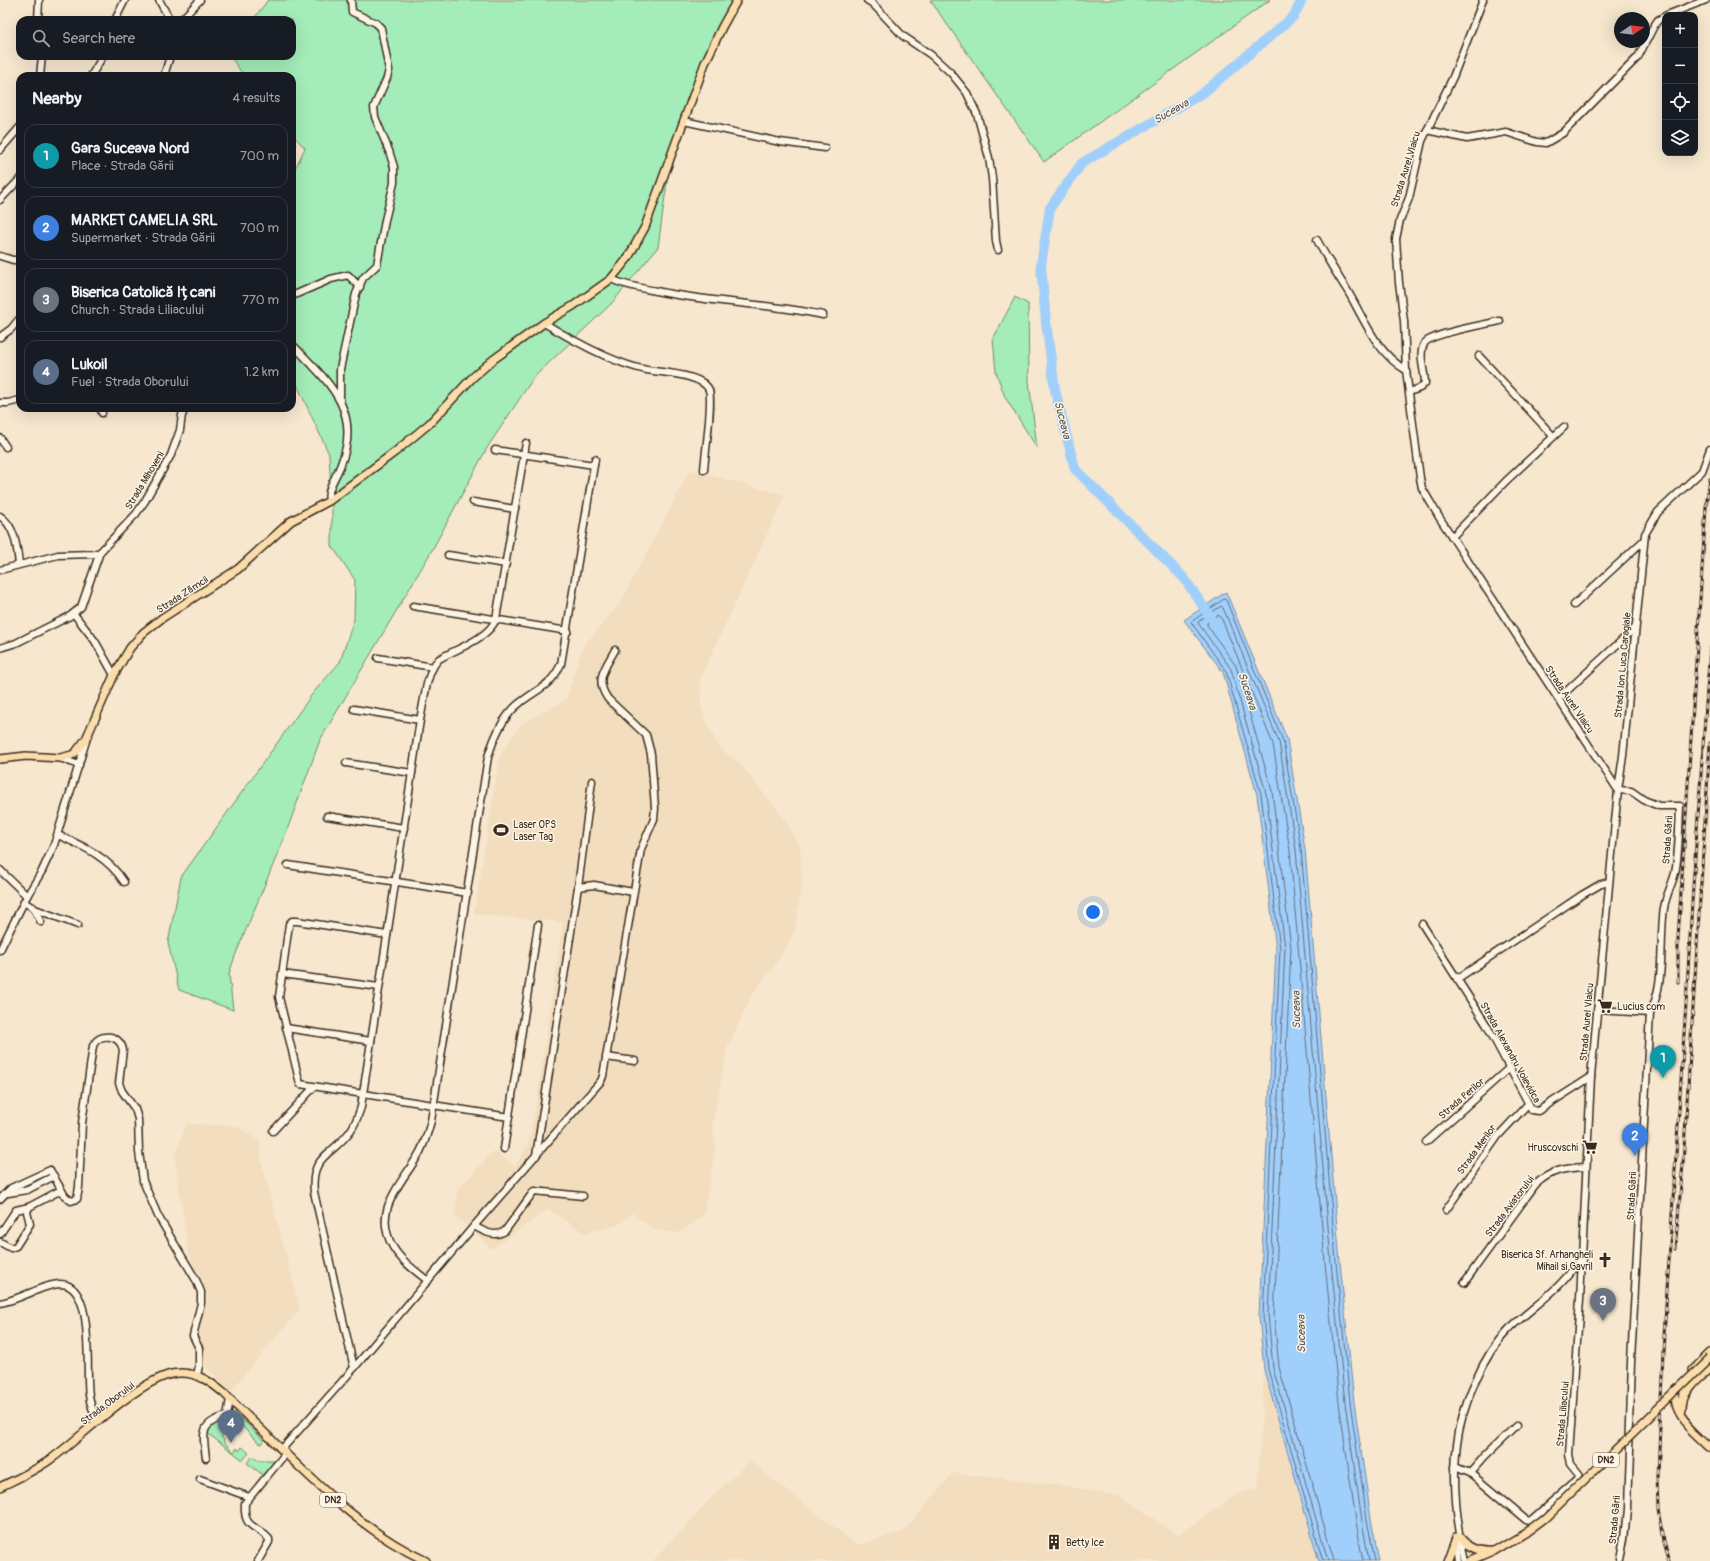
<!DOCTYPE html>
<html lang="en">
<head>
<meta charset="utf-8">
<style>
  body { margin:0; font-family:Pangolin,sans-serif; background:#20242c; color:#f1f3f6 }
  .controls { position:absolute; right:12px; top:12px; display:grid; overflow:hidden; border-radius:8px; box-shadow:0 4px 16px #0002 }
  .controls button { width:36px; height:36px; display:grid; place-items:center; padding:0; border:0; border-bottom:1px solid #363941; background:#171b24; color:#f1f3f6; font:20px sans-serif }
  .compass { position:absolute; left:1614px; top:12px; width:36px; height:36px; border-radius:50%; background:#171b24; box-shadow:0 4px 16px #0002; rotate:77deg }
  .you { position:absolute; left:1093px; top:912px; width:14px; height:14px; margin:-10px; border:3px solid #fff; border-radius:50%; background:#1a73e8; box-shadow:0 0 0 6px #1a73e833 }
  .badge { display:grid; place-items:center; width:26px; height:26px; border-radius:50%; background:#7c3aed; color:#fff; font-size:13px; font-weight:700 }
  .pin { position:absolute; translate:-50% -33px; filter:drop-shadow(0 1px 2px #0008) }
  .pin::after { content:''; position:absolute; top:21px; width:14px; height:12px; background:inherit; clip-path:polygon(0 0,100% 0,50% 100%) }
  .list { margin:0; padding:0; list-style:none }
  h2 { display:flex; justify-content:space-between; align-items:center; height:52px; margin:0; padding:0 16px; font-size:17px }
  h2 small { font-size:13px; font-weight:400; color:#9ea1a6 }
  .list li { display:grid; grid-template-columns:26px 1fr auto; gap:12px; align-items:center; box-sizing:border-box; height:64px; margin:0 8px 8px; padding:0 8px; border:1px solid #363941; border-radius:12px }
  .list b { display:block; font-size:15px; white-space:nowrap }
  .list p { margin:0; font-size:13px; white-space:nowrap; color:#9ea1a6 }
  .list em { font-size:13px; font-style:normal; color:#9ea1a6 }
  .icon { flex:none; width:22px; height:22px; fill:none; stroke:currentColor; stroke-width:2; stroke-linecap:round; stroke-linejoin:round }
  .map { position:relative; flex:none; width:1710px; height:1561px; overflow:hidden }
  .search { position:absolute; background:#171b24; box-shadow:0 4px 16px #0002; left:16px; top:16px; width:280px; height:44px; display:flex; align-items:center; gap:10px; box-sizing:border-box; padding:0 14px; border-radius:12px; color:#9ea1a6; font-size:15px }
  .panel { position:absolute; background:#171b24; box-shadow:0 4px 16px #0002; left:16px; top:72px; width:280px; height:340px; border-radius:12px }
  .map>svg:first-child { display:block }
  .built { fill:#f2ddbe }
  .green { fill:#a4ecb9; stroke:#708b6c }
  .water { fill:#a1cffc; stroke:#788da3 }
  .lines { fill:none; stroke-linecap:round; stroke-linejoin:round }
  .shore { stroke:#646c77; stroke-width:1 }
  .river { stroke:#a1cffc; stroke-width:10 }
  .minor-casing { stroke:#3b2a1e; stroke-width:9 }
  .major-casing { stroke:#3b2a1e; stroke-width:10 }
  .minor { stroke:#fcf5e5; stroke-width:6 }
  .major { stroke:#faddab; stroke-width:7 }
  .rail-casing { stroke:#3b2a1e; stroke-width:3 }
  .rail { stroke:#fcf5e5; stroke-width:1.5; stroke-dasharray:4.5; stroke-linecap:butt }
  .major-bridge-casing { stroke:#3b2a1e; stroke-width:10; stroke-linecap:butt }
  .major-bridge { stroke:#faddab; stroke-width:7 }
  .labels { text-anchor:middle; stroke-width:3; stroke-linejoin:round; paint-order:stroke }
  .shield { fill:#fcf5e5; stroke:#75675a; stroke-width:1 }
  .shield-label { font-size:9px; font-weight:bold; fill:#3b2a1e }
  .street-label { font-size:10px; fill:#3b2a1e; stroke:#fcf5e5 }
  .poi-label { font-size:10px; fill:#3b2a1e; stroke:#fcf5e5; text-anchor:start }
  .water-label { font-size:11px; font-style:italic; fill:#545356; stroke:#fcf5e5 }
</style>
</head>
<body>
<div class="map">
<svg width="1710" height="1561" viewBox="0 0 1710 1561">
  <rect width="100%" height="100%" fill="#f6e7ce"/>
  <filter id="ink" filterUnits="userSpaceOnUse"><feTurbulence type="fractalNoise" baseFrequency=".025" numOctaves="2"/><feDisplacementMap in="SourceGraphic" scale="8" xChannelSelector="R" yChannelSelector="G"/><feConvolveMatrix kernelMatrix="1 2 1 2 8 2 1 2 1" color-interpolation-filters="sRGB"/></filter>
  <g filter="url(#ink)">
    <g class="built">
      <polygon points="690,470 785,495 700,679 701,706 710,731 721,749 738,762 783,817 800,847 802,881 795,931 774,966 752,994 727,1049 712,1126 716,1146 703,1216 679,1233 655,1230 632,1213 618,1225 585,1233 548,1209 492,1249 455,1215 457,1190 494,1151 515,1166 528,1145 537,1102 563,922 474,914 500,756 521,724 566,700 583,647 621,602"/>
      <polygon points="186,1124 236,1126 259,1140 261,1161 300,1309 231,1391 206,1367 198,1330 208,1298 188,1252 175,1157"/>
      <polygon points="1264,1370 1319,1561 653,1561 723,1486 750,1462 857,1545 903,1532 953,1473 1058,1485 1121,1496 1178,1535 1237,1494 1258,1488"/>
    </g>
    <g class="green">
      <polygon points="268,0 732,0 701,64 672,146 658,247 611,304 534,377 487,448 431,552 320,740 283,841 235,956 229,974 233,1010 179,990 168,943 181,877 313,693 340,662 354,619 355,580 332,546 332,507 329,454 292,374 292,175 305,148 292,134 292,76 244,76 230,56 292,56 292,20 253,20"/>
      <polygon points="930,0 1270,0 1044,162"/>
      <polygon points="1015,297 1028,304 1029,381 1037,448 1005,397 996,372 993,339"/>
      <polygon points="235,1412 264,1441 262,1444 259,1443 236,1420 231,1418 231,1415"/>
      <polygon points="221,1420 222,1428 226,1432 221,1437 224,1440 223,1441 234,1452 237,1448 239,1451 242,1447 249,1453 243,1460 206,1432 207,1428"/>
      <polygon points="253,1456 259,1460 275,1460 263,1475 247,1463"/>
    </g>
    <polygon class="water" points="1226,592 1287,739 1305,849 1340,1262 1354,1402 1371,1519 1379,1561 1319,1561 1264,1370 1259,1316 1276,949 1257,795 1223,672 1184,620"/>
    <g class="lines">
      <g class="shore">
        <polyline points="1323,1561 1268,1369 1263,1316 1280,949 1261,794 1226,671 1191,622 1224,599 1226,600 1283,741 1301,849 1336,1262 1350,1402 1367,1520 1375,1561"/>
        <polyline points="1328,1561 1273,1368 1268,1315 1285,948 1266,793 1231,669 1198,623 1199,621 1221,606 1223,608 1279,742 1296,850 1331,1262 1345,1403 1362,1521 1369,1561"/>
        <polyline points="1334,1561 1279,1367 1274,1316 1291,948 1272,791 1236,666 1207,625 1207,623 1218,615 1221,617 1273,744 1290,851 1325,1263 1339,1403 1356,1521 1363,1561"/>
      </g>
      <polyline class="river" points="1211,618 1184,578 1075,469 1055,390 1046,322 1041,265 1050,208 1082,163 1203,93 1293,17 1302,0"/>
      <g class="minor-casing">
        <g id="minor">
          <polyline points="159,0 170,20"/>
          <polyline points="867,0 873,4 903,36 931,55 951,73 967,93 977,114 989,158 992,178 996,241 998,250"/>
          <polyline points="1667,15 1706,0"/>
          <polyline points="38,20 39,0"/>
          <polyline points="115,20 125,0"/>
          <polyline points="181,20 200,0"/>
          <polyline points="40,76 42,56"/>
          <polyline points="91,76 103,56"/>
          <polyline points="164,76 170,56"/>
          <polyline points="684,121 780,142 825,148"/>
          <polyline points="1427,130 1467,139 1506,132 1537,142 1546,143 1563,133 1638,57 1654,26 1658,20 1665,16"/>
          <polyline points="0,150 20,127"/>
          <polyline points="0,200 20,179"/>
          <path d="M1317,240C1326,257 1336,273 1347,290C1364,318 1376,353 1406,370"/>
          <polyline points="0,256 13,260 20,260"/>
          <path d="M611,279C626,286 641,288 656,291C711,303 768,303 823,315"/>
          <polyline points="292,296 331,279 348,275 360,287"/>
          <path d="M544,323C572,340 614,364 647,370C662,373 703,374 709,390C713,402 705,454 704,470"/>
          <polyline points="0,337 11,329 20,318"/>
          <path d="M292,344C326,380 363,409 341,464C337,476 326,489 329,501"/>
          <polyline points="1479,356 1553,436"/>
          <path d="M1409,392L1420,388L1425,383C1425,372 1418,355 1424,344C1428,334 1487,324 1500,321"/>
          <polyline points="340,400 340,369 356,294 363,278 377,265 385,220 394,183 394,167 389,151 375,117 374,107 387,78 389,70 381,28 376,23 352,12 351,0"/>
          <polyline points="0,403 8,403 20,400"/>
          <polyline points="100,408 102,413"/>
          <polyline points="0,438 6,447"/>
          <polyline points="495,450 594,465"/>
          <polyline points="473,502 515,509"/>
          <path d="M0,516C15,526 17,547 19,564"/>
          <polyline points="1452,537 1506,481 1564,427"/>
          <polyline points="448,555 506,564"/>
          <polyline points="0,570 58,555 94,554 100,552"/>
          <polyline points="1574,605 1643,541"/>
          <polyline points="413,606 568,631"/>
          <polyline points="74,614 95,641 114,675"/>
          <polyline points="0,648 16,643 70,616 81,607 100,552 136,514 145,501 171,455 180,430 182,415 186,408"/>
          <polyline points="378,658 433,667"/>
          <polyline points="1558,699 1634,629"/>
          <polyline points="354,709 420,720"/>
          <polyline points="60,758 79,765"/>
          <polyline points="346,763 412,773"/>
          <polyline points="327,816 404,828"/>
          <path d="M58,835C85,847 108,857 124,882"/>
          <polyline points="288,865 468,893"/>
          <polyline points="0,870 27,896"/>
          <polyline points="578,887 594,885 633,892"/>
          <polyline points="24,902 35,909 78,925"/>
          <polyline points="33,907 41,922"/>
          <polyline points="1422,924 1486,1024 1532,1110 1538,1111 1591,1077"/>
          <polyline points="387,935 297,921 292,921 289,924 279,997 300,1084 509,1117"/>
          <polyline points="0,950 27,896 42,871 54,845 86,741"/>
          <polyline points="282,974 379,987"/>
          <polyline points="1457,979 1582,895 1601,884 1609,882"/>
          <polyline points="1597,1010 1650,1013"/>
          <polyline points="286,1028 371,1041"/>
          <polyline points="606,1057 635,1061"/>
          <polyline points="273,1131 314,1087"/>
          <polyline points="1426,1142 1509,1068"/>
          <polyline points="504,1149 538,925"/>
          <polyline points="536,1156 578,887 592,781"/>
          <polyline points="8,1193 27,1190 54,1176"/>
          <path d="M0,1199L11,1188L50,1170L65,1196L71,1201L77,1199L79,1187L82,1123L93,1046C99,1032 120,1034 123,1050L119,1083L122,1091L135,1109L138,1119L139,1152L143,1181L158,1216L196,1280L201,1292V1303L193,1336L199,1348V1366L197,1375"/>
          <polyline points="1446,1210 1498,1136 1528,1104"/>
          <path d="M474,1226C483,1231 494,1238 505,1231L534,1191L583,1196"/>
          <polyline points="0,1234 16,1210 29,1207 61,1190"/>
          <polyline points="0,1242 11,1248 16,1246 30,1224 27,1212 29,1207"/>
          <path d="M428,1281C416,1271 401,1261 393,1247C371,1209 403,1183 420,1152C425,1142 428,1132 431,1121L488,757C494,737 503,715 521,702C539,688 551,686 561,664L595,459"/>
          <path d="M1464,1283L1535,1185C1551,1170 1564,1168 1586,1167"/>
          <path d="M0,1303C20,1300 43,1284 61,1284C96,1285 85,1372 89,1395C90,1404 93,1412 98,1420"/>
          <path d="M354,1368L314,1192C310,1154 333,1156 351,1130C356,1123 358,1116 361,1107L420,720C424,703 426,671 439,659C456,649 489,638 496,619L526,443"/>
          <path d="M282,1449L354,1368L474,1226L601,1081L603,1076L641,849L654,819L655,808L651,754L646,735L608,699C594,680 605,668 615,650"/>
          <path d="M206,1458C203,1434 199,1423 227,1416L230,1399"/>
          <polyline points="1455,1467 1470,1473 1526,1520 1530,1521 1579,1478 1580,1474 1571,1463 1569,1455 1580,1299 1591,1077 1618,790 1439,517 1422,488 1420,478 1406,370 1404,321 1399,283 1396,239 1400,220 1409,198 1422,141 1453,77 1483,0"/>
          <polyline points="1470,1473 1485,1456 1516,1426"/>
          <polyline points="200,1479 249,1497"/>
          <polyline points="1456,1540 1458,1561"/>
          <path d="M258,1561L269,1542V1539C256,1524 243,1530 245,1503L286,1453"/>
          <path d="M1465,1561C1452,1500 1448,1437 1476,1380C1484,1361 1494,1344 1509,1329C1532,1307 1567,1285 1581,1256"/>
          <path d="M1619,1561L1623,1539L1626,1510L1631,1362L1650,1013C1666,982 1659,942 1664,908C1666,895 1672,885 1675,873C1679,855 1679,826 1680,806H1659L1644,800L1631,791L1618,790L1623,756L1645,534L1658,512L1702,471L1710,449"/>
        </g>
      </g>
      <g class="major-casing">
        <g id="major">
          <polyline points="0,759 26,756 60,758 72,755 76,752 86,739 114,675 130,648 143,633 162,618 238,569 291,521 329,501 395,452 430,423 472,378 494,359 544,323 573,306 611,279 628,258 645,227 705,63 722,27 737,0"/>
          <polyline points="1693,1370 1710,1353"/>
          <path d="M1677,1388C1668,1412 1695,1431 1710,1446"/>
          <path d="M1681,1410C1680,1391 1697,1379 1710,1367"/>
          <path d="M0,1487C18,1478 35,1471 51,1459C81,1438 144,1374 179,1373C198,1372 212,1383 225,1394C244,1414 265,1432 284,1452C327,1494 370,1535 426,1561"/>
          <path d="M1460,1536C1468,1547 1480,1552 1494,1551"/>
          <polyline points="1447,1561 1456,1537"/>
          <polyline points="1469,1561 1490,1552"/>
        </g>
      </g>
      <use href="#minor" class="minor"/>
      <use href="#major" class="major"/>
      <g class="rail-casing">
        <g id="rail">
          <polyline points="1678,982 1678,938 1706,507 1710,478"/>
          <polyline points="1675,1249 1683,1164 1710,743"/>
          <polyline points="1670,1561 1664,1540 1659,1507 1658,1476 1663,1350 1686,1004 1693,886 1710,648"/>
        </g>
      </g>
      <use href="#rail" class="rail"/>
      <g class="major-bridge-casing">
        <polyline id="major-bridge" points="1494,1551 1529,1530 1545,1518 1710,1358"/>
      </g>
      <use href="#major-bridge" class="major-bridge"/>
    </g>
  </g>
  <defs>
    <g id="stadium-bare" transform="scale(1.2)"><path d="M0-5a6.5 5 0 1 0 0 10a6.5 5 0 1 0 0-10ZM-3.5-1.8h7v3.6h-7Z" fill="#3b2a1e" stroke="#fcf5e5" stroke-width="2.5" paint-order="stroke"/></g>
    <g id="supermarket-bare" transform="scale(1.2)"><path d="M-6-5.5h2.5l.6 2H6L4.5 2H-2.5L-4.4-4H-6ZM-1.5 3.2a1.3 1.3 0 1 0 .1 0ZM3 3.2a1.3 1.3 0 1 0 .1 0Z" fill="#3b2a1e" stroke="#fcf5e5" stroke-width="2.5" paint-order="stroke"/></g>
    <g id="church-bare" transform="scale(1.2)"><path d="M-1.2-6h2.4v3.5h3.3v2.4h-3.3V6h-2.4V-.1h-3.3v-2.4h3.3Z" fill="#3b2a1e" stroke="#fcf5e5" stroke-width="2.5" paint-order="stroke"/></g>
    <g id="building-bare" transform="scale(1.2)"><path d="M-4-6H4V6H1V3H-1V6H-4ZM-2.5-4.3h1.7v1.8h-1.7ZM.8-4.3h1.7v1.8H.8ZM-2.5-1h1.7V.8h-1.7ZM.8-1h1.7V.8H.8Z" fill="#3b2a1e" stroke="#fcf5e5" stroke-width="2.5" paint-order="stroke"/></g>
  </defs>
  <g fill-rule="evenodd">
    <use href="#stadium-bare" x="501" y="830"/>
    <use href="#supermarket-bare" x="1605" y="1006"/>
    <use href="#supermarket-bare" x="1590" y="1147"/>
    <use href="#church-bare" x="1605" y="1260"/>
    <use href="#building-bare" x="1054" y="1542"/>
  </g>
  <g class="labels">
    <g class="shield">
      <rect x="1593" y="1453" width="26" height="14" rx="3"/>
      <rect x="320" y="1493" width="26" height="14" rx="3"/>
    </g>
    <g class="shield-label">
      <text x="1606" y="1463">DN2</text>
      <text x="333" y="1503">DN2</text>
    </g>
    <g class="street-label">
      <text transform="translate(1405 169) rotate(-73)" y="4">Strada Aurel Vlaicu</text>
      <text transform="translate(144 480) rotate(-59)" y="4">Strada Mihoveni</text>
      <text transform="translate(182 594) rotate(-33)" y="4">Strada Zămcii</text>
      <text transform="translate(1622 665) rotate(-85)" y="4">Strada Ion Luca Caragiale</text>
      <text transform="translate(1570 699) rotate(56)" y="4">Strada Aurel Vlaicu</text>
      <text transform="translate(1667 840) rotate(-86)" y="4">Strada Gării</text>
      <text transform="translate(1586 1022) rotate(-85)" y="4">Strada Aurel Vlaicu</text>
      <text transform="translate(1511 1052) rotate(61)" y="4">Strada Alexandru Voievidca</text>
      <text transform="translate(1461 1098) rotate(-41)" y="4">Strada Perilor</text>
      <text transform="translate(1476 1149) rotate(-54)" y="4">Strada Merilor</text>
      <text transform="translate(1631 1196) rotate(-87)" y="4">Strada Gării</text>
      <text transform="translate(1509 1206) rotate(-53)" y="4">Strada Aviatorului</text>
      <text transform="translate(107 1403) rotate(-37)" y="4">Strada Oborului</text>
      <text transform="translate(1562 1414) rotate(-85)" y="4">Strada Liliacului</text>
      <text transform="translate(1614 1520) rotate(-85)" y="4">Strada Gării</text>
    </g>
    <g class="poi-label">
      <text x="513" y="828">Laser OPS<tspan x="513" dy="12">Laser Tag</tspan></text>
      <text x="1617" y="1010">Lucius com</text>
      <text x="1578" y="1151" text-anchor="end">Hruscovschi</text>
      <text x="1593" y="1258" text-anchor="end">Biserica Sf. Arhangheli<tspan x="1593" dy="12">Mihail si Gavril</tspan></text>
      <text x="1066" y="1546">Betty Ice</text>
    </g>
    <g class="water-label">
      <text transform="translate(1171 111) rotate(-30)" y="4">Suceava</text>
      <text transform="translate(1063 420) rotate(76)" y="4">Suceava</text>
      <text transform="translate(1248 691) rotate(72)" y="4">Suceava</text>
      <text transform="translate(1296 1010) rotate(-91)" y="4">Suceava</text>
      <text transform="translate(1301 1334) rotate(-91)" y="4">Suceava</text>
    </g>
  </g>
</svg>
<div class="controls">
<button>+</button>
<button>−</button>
<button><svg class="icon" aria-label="locate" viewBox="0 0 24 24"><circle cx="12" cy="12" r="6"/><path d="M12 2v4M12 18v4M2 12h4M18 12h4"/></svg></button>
<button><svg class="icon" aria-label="layers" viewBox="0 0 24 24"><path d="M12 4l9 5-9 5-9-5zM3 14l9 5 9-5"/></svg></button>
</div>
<svg class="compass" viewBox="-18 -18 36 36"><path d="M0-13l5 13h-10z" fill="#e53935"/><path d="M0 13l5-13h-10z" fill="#9ea1a6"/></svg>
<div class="you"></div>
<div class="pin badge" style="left:1663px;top:1078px;background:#0f9aa8">1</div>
<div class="pin badge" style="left:1635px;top:1156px;background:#3f7fe0">2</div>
<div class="pin badge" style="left:1603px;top:1321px;background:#6b7280">3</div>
<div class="pin badge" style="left:231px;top:1443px;background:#5c6f8a">4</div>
<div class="search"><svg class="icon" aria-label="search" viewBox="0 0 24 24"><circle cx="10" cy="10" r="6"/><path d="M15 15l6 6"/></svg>Search here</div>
<section class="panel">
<h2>Nearby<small>4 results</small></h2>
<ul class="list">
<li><span class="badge" style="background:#0f9aa8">1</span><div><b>Gara Suceava Nord</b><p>Place · Strada Gării</p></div><em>700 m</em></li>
<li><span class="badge" style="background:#3f7fe0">2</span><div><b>MARKET CAMELIA SRL</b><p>Supermarket · Strada Gării</p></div><em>700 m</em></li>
<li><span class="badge" style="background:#6b7280">3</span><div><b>Biserica Catolică Ițcani</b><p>Church · Strada Liliacului</p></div><em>770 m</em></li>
<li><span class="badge" style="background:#5c6f8a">4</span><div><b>Lukoil</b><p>Fuel · Strada Oborului</p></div><em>1.2 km</em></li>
</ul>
</section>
</div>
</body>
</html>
